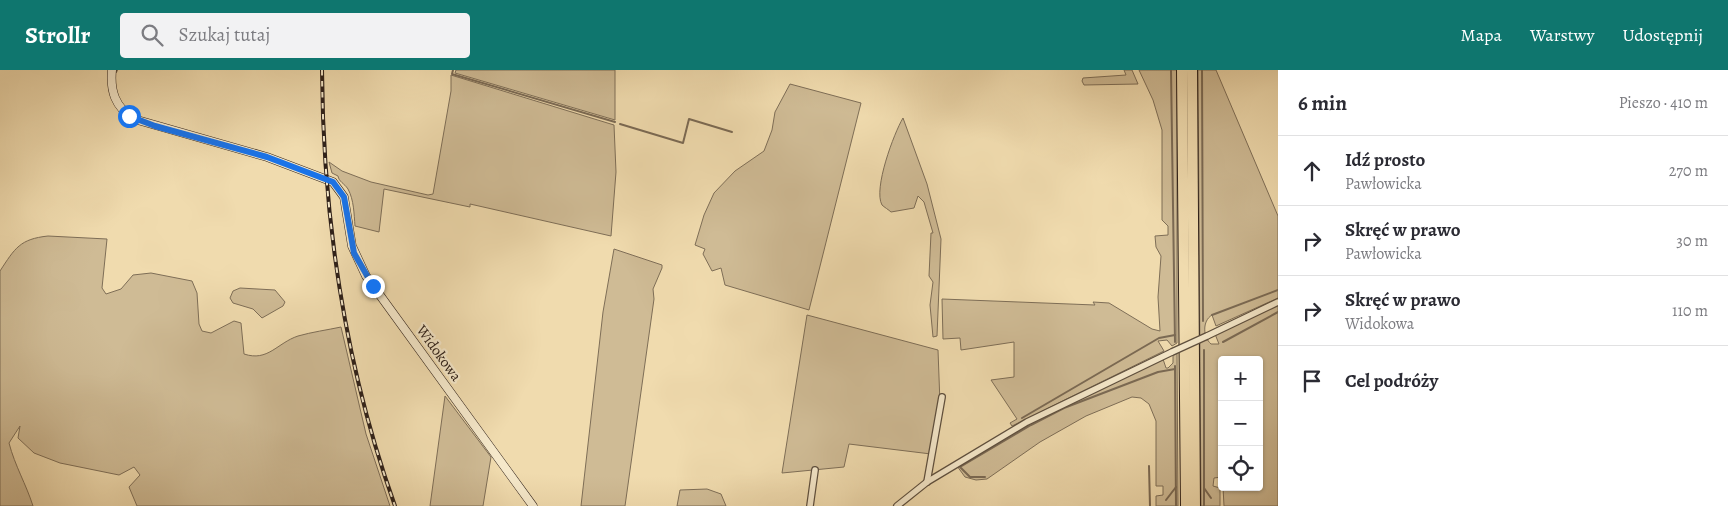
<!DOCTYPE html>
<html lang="pl">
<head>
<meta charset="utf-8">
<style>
  body { margin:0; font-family:Alegreya,serif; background:#f2f2f3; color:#2b2b33 }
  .controls { position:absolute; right:15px; bottom:15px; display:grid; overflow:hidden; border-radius:5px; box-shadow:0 1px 4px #0004 }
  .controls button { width:45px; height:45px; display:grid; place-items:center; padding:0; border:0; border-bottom:1px solid #e1e1e2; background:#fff; color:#2b2b33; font:25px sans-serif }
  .stop { position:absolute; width:15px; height:15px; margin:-11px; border:4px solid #1a73e8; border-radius:50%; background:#fff }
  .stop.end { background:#1a73e8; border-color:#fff; box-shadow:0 1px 5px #0008 }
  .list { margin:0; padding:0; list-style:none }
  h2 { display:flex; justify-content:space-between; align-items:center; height:65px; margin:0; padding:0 20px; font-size:21px }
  h2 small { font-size:16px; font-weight:400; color:#7c7c81 }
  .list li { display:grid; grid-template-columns:32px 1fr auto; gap:15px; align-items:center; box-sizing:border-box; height:70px; padding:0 20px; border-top:1px solid #e1e1e2 }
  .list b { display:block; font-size:19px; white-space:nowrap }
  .list p { margin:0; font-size:16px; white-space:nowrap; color:#7c7c81 }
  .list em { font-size:16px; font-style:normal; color:#7c7c81 }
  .icon { flex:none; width:28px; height:28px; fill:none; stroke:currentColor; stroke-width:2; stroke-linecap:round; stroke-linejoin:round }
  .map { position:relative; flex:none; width:1278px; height:436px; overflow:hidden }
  header { display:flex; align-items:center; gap:30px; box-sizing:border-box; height:70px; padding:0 25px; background:#0f766e; color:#fff }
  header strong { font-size:24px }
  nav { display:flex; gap:28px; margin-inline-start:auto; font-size:18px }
  .search { width:350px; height:45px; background:#f2f2f3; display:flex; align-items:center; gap:12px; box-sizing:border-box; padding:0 18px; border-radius:5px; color:#7c7c81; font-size:19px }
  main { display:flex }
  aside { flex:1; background:#fff }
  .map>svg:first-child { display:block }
  .green { fill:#cfbb95; stroke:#7e6e57 }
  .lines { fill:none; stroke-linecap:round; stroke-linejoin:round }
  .stream { stroke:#7b6a54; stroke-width:2 }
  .street-casing { stroke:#5e4f3e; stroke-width:8 }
  .secondary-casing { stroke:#2e2019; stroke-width:9 }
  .highway-casing { stroke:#2e2019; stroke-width:12 }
  .street { stroke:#f5e8ca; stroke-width:5.5 }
  .secondary { stroke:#f5e8ca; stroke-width:8 }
  .highway { stroke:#f0dbae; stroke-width:10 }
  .rail-casing { stroke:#2e2019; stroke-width:4 }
  .rail { stroke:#f5e8ca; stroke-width:2; stroke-dasharray:5.5; stroke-linecap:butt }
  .street-bridge-casing { stroke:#5e4f3e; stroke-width:8; stroke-linecap:butt }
  .street-bridge { stroke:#f5e8ca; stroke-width:5.5 }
  .route { stroke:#1a73e8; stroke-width:6 }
  .labels { text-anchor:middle; stroke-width:4.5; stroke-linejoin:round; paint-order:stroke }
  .street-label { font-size:15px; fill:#2e2019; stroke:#f5e8ca }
</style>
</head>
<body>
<header>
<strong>Strollr</strong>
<div class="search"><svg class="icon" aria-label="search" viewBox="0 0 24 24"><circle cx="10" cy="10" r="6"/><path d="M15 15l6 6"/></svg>Szukaj tutaj</div>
<nav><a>Mapa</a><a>Warstwy</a><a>Udostępnij</a></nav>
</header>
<main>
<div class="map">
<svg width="1278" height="436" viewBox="0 0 1278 436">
  <rect width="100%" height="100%" fill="#f0dbae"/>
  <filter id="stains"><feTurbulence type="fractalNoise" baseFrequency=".004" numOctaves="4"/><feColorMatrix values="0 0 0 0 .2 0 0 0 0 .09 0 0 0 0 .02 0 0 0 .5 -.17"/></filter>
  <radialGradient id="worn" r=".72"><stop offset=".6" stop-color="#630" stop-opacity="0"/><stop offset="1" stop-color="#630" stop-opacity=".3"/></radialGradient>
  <g class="green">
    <polygon points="456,0 615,0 615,50 455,3"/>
    <polygon points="1124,0 1132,0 1138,14 1084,15 1082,11 1083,8 1126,5"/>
    <polygon points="1139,0 1177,0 1177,273 1172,276 1167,270 1158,271 1164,281 1012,356 1010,353 1017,349 991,310 1014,307 1014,272 961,280 960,268 943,269 942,229 1095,235 1093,232 1109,233 1152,259 1160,261 1158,227 1161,186 1156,177 1155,166 1168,165 1168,156 1162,150 1162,60 1153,30"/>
    <path d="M1198,0H1216L1278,146V228L1216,256L1212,245C1202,251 1203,267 1211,274H1219L1215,264L1278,235V436H1224L1223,417H1259V290H1222V407L1214,408L1213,416L1220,418V436H1201Z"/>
    <path d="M451,5L614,55L616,102L611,166L470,134V137L384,119L379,162L355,156C354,144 354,130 348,119C344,113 339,112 338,106L332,103L329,92L342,101L371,112L428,125L433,124L451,21Z"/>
    <polygon points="790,14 861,33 809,240 725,215 721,198 712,201 703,184 705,179 695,175 704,145 714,123 735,101 764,81 772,60 775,42"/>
    <path d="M903,48L927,114L941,169L937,266L933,267L930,235L933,212L929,206L931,163H933L924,132L918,126L914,138L891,142C889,140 884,137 882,135C873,119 894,63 903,48Z"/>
    <path d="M48,166L107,169L102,218L106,224L121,219L133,205L151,203L192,211L197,223L199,254L202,261L211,263L234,251L241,253L244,284C268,292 277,273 298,266C312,262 327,260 341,257L366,364L390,436H137L129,417L140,405L134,397L119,405L60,393L34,383L18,368L20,356L9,373C15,396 26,414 33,436H0V201C15,178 20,169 48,166Z"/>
    <polygon points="614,179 662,195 662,198 653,219 654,229 625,436 581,436 603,242"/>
    <polygon points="240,218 275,220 285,232 283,236 262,248 253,239 233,233 230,228 233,221"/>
    <polygon points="807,245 938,280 940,334 931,384 849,374 844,397 782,403"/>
    <polygon points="1177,283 1178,436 1156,436 1156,426 1163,425 1163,416 1156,416 1156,351 1149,334 1141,328 1132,327 1086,346 1040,372 987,409 976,410 965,407 957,396 1018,359 1163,289 1166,298 1168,298 1173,293 1173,285"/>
    <polygon points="445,326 491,387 483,436 430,436"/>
    <polygon points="707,419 721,424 726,436 677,436 680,420"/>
  </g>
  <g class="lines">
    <g class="stream">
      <polyline points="453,0 452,4 615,52"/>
      <polyline points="1171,0 1175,272"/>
      <polyline points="1202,0 1203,251"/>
      <polyline points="116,2 117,0"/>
      <polyline points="124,36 138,47"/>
      <polyline points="620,54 683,73 689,49 732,62"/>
      <polyline points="1212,245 1278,220"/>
      <polyline points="1223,272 1278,242"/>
      <polyline points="1204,280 1204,436"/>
      <polyline points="1175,296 1176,436"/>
      <polyline points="1022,348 1159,268 1175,265"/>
      <polyline points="1149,396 1150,436"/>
      <polyline points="985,407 970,407 960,397 1031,355 1064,338 1158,302 1175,299"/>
      <polyline points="1204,418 1211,428"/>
      <polyline points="1166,430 1176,417"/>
    </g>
    <g class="street-casing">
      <g id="street">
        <polyline points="1207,266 1278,232"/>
        <polyline points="927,412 942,327"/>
        <polyline points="810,436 815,400"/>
        <polyline points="897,436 927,412 1027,352 1172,282"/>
      </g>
    </g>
    <g class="secondary-casing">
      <path id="secondary" d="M112,0C110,21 115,37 134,49L267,87L333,112L344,127L352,176L366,206L533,436"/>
    </g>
    <g class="highway-casing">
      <g id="highway">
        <polyline points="1182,0 1186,436"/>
        <polyline points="1192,0 1195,436"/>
      </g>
    </g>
    <use href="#street" class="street"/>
    <use href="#secondary" class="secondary"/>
    <use href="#highway" class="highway"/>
    <g class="rail-casing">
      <path id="rail" d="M322,0C323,149 345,296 395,436"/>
    </g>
    <use href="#rail" class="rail"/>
    <g class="street-bridge-casing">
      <polyline id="street-bridge" points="1172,282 1207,266"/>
    </g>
    <use href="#street-bridge" class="street-bridge"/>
  </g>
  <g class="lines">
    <polyline class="route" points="129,46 155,56 267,87 333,112 344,127 354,183 373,216"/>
  </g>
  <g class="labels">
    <g class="street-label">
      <text transform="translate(439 283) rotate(54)" y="5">Widokowa</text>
    </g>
  </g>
  <rect width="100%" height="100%" filter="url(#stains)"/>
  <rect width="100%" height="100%" fill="url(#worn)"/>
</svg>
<div class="controls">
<button>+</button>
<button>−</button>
<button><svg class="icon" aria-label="locate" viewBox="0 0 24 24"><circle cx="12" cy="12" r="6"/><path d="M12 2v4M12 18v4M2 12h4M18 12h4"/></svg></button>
</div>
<div class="stop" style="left:129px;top:46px"></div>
<div class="stop end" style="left:373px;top:216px"></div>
</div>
<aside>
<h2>6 min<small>Pieszo · 410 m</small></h2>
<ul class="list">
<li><svg class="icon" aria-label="ahead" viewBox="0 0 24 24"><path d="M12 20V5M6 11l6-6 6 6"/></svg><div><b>Idź prosto</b><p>Pawłowicka</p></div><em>270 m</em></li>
<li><svg class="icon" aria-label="right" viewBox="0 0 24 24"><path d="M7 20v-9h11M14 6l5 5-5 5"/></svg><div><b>Skręć w prawo</b><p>Pawłowicka</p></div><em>30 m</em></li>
<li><svg class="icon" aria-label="right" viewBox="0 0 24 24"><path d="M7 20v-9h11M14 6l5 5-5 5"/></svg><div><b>Skręć w prawo</b><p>Widokowa</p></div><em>110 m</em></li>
<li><svg class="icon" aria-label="arrive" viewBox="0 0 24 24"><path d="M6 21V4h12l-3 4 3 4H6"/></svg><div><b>Cel podróży</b></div></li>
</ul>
</aside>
</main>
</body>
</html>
